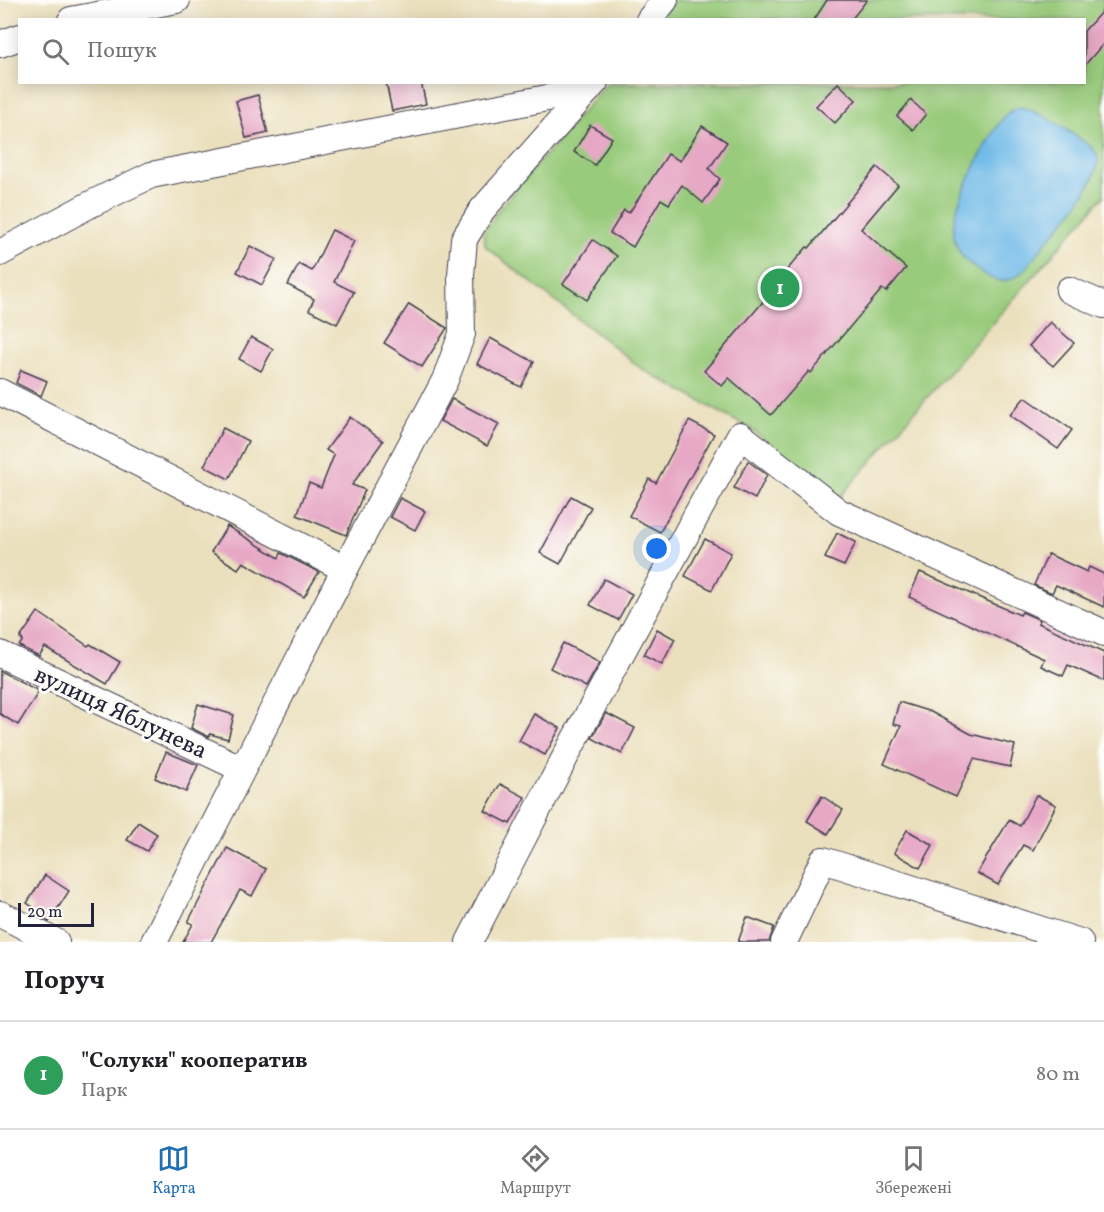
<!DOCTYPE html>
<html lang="uk">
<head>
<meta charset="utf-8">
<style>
  body { margin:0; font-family:Vollkorn,serif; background:#f6f6f6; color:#202124 }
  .scale { position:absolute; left:18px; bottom:15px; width:76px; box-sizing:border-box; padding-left:6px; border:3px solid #22223b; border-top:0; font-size:16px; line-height:21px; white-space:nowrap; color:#22223b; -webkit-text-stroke:4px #fdfcf7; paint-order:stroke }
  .you { position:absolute; left:657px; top:549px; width:21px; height:21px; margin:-15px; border:4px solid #fff; border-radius:50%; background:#1a73e8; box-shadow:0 0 0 9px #1a73e833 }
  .badge { display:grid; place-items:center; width:39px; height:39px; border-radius:50%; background:#1f6fb2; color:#fff; font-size:20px; font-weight:700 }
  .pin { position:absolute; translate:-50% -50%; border:3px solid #fff; box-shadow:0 2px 6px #0006 }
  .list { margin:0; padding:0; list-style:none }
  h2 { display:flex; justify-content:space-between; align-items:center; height:78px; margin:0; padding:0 24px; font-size:26px }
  h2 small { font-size:20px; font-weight:400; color:#757577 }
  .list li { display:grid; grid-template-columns:39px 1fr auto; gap:18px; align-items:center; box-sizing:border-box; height:108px; padding:0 24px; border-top:2px solid #e0e0e0 }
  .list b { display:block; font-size:22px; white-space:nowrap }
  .list p { margin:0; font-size:20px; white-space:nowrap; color:#757577 }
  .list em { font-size:20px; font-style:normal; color:#757577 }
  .icon { flex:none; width:33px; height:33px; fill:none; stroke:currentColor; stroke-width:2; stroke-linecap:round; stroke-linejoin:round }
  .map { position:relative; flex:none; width:1104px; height:942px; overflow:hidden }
  .search { position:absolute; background:#fff; box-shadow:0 3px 15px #0003; left:18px; right:18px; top:18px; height:66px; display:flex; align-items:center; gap:15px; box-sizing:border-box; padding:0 21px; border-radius:0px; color:#757577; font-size:22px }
  .sheet { height:186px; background:#fff }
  nav { display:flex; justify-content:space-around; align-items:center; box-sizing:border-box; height:84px; border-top:2px solid #e0e0e0; background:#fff; font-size:16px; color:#757577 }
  nav a { display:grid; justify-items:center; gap:3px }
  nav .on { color:#1f6fb2 }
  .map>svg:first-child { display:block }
  .green { fill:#99cb7b; stroke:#5e765b; stroke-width:1.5 }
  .water { fill:#6fbae8; stroke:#486e92; stroke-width:1.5 }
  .building { fill:#e7a8c6 }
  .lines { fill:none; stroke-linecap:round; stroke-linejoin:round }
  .minor-casing { stroke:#403e4e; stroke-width:28 }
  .minor { stroke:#fff; stroke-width:26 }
  .labels { text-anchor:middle; stroke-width:6; stroke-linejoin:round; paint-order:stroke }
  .street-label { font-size:24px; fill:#22223b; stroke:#fdfcf7 }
</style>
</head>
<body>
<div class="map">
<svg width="1104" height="942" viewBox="0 0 1104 942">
  <rect width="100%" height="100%" fill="#fdfcf7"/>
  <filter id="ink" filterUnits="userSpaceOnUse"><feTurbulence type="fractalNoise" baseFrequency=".0167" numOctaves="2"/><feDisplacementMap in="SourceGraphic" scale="12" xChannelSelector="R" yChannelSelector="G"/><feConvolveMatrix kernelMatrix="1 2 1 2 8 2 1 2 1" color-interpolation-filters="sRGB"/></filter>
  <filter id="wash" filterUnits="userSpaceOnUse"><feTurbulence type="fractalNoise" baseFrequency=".008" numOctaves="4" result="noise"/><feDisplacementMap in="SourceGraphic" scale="24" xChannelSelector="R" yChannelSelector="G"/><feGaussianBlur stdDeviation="1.35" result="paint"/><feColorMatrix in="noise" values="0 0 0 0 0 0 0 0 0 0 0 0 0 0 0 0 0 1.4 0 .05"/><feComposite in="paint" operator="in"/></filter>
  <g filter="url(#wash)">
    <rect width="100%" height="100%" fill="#ebe0bd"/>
    <polygon class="green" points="674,0 1104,0 1104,196 839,498 752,430 642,369 486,247 483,234 499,209 607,83 1084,82 1084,20 658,19"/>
    <path class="water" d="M1020,107C1039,111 1057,124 1073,134C1081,140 1092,145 1097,154C1104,178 1062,224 1047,241C1036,254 1023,278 1005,281C991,283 963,261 958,249C952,237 953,222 957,209C963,188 991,132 1005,116C1009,111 1014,109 1020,107Z"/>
    <g id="blocks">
      <g class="building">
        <polygon points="827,0 867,0 851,20 814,20"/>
        <polygon points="1104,9 1104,43 1084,66 1084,31"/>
        <polygon points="386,82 421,82 426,104 392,111"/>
        <polygon points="838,83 856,100 835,123 816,106"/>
        <polygon points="258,95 268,133 246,138 236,101"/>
        <polygon points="911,100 926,114 913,130 897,116"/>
        <polygon points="590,125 612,138 595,165 574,152"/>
        <polygon points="702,126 727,142 709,169 720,179 703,203 682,185 669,204 661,199 633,247 610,233 624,210 629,213 668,154 680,161"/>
        <polygon points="877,167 898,185 861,229 906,268 886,292 882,289 811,373 809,371 771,415 729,378 722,386 704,371 773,290 771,288 807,247 809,248"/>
        <polygon points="332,230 354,241 334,282 354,292 337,324 309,310 314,299 288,285 299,264 312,271"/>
        <polygon points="593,240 617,256 587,300 563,284"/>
        <polygon points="250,246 276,259 262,285 237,272"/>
        <polygon points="409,304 447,328 422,367 384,343"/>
        <polygon points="1050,322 1074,343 1053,366 1029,346"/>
        <polygon points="251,337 273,349 261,371 239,359"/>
        <polygon points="490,338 534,362 521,387 477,364"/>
        <polygon points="21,370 47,381 41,396 16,383"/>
        <polygon points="1025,397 1072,430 1058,449 1010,415"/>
        <polygon points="452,399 499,424 487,446 440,421"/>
        <polygon points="350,417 383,441 352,485 365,490 346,535 297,515 309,483 321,488 334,455 326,450"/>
        <polygon points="689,421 714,434 660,532 629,516 649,479 656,483"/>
        <polygon points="223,428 248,441 229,479 204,466"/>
        <polygon points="748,461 767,475 755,499 734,488"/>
        <polygon points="571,496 591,507 560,564 540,553"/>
        <polygon points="400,498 425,511 415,530 390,517"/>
        <polygon points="227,526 279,558 281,553 319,572 304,597 243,562 238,569 211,552"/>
        <polygon points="837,533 856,542 844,566 825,558"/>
        <polygon points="705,539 731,553 712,590 685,576"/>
        <polygon points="1048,554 1087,572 1089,567 1104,574 1104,607 1056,585 1052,593 1034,585"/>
        <polygon points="920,572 1020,615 1022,612 1040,620 1038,623 1104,653 1104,681 1068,665 1063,676 1041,666 1044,659 909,597"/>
        <polygon points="604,579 632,594 618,620 590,605"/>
        <polygon points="38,612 88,646 90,644 120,662 107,684 45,647 39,656 19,646 23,640 20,638"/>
        <polygon points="657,629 675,639 662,664 644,655"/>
        <polygon points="563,643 600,662 586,687 550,668"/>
        <polygon points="0,671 39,691 18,725 0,714"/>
        <polygon points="899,702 931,712 971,734 1015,745 1010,767 974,759 956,797 884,764 901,726 893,724"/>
        <polygon points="198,704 234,715 228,739 210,734 209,737 191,728"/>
        <polygon points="606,713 635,728 622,754 592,738"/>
        <polygon points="534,714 560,728 545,755 519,741"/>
        <polygon points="166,752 198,765 186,792 155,778"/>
        <polygon points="500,784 525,797 510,824 485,811"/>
        <polygon points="1036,795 1056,805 1033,850 1023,845 998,885 977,873 1009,820 1020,826"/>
        <polygon points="822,796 843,810 828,834 807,821"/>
        <polygon points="138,822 157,834 147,851 127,840"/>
        <polygon points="907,830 933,845 920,868 894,853"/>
        <polygon points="227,848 266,869 252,896 240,890 211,942 183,942 193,924 188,922"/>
        <polygon points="45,875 69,891 49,922 31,913 34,908 27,903"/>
        <polygon points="747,917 774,927 769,942 738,942"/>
      </g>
    </g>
  </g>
  <g filter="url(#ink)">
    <use href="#blocks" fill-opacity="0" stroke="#403e4e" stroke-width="1.5"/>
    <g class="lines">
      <g class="minor-casing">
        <g id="minor">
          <polyline points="71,20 177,0"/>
          <polyline points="649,20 665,0"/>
          <polyline points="0,44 20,37"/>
          <polyline points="0,253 91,204 151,175 588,90"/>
          <polyline points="1069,290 1104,305"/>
          <polyline points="0,392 345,569"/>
          <polyline points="0,654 242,769"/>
          <polyline points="0,914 56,942"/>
          <polyline points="154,942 345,569 445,380 462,334 461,275 464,239 482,210 595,82"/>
          <polyline points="469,942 571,746 740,435 839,512 1104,633"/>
          <polyline points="784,942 823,860 1080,942"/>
        </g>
      </g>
      <use href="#minor" class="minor"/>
    </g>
  </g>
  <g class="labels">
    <g class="street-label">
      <text transform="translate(121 712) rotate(25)" y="8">вулиця Яблунева</text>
    </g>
  </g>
</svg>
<div class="scale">20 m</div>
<div class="you"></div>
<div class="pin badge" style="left:780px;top:288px;background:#2e9e5b">1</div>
<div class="search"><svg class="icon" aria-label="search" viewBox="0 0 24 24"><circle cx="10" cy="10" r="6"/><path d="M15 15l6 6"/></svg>Пошук</div>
</div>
<section class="sheet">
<h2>Поруч<small></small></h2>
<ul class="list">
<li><span class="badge" style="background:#2e9e5b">1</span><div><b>&quot;Солуки&quot; кооператив</b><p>Парк</p></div><em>80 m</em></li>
</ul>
</section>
<nav>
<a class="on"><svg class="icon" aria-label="map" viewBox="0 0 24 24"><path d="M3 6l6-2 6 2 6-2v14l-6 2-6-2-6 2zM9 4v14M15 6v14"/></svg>Карта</a>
<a><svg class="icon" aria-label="directions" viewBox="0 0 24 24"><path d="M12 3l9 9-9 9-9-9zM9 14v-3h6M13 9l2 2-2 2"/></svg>Маршрут</a>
<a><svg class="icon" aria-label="saved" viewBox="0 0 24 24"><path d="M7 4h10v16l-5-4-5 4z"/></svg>Збережені</a>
</nav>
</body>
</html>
